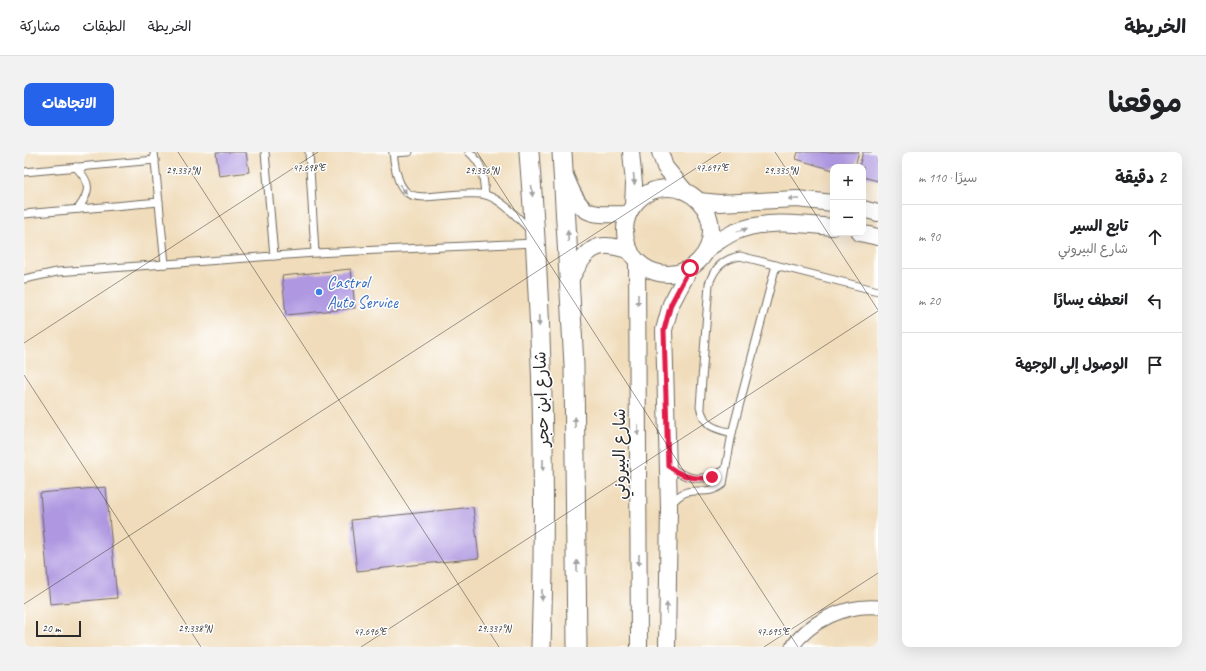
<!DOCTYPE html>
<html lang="ar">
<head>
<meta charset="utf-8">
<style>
  body { margin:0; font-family:Caveat,"Playpen Sans Arabic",sans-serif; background:#f2f2f2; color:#202124; direction:rtl }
  .controls { position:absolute; right:12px; top:12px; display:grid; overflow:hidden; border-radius:8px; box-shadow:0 4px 16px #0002 }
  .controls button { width:36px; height:36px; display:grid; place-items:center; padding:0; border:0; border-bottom:1px solid #e0e0e0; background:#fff; color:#202124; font:20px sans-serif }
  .scale { position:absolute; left:12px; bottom:10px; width:45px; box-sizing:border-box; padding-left:4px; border:2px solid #2b2b2b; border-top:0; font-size:11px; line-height:14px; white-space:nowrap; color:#2b2b2b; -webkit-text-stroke:3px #fff; paint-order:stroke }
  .stop { position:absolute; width:12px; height:12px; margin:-9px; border:3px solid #e11d48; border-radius:50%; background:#fff }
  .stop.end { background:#e11d48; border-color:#fff; box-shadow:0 1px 4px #0008 }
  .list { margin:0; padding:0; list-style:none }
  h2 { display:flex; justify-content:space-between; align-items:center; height:52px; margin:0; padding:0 16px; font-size:17px }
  h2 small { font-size:13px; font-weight:400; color:#757577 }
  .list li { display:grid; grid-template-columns:26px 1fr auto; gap:12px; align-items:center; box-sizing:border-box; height:64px; padding:0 16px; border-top:1px solid #e0e0e0 }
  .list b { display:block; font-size:15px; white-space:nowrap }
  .list p { margin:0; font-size:13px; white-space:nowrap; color:#757577 }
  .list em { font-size:13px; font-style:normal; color:#757577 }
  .icon { flex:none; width:22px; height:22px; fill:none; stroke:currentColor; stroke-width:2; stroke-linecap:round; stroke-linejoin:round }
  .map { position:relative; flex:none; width:854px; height:495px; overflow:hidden; direction:ltr; border-radius:8px }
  header { display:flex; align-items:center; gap:24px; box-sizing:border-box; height:56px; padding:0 20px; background:#fff; border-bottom:1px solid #e0e0e0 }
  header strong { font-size:19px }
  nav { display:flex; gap:22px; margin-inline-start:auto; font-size:14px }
  .intro { display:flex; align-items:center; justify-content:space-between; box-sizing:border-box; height:96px; padding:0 24px }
  h1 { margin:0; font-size:28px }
  .button { padding:10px 18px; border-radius:8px; background:#2563eb; color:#fff; font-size:14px; font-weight:700 }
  main { display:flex; gap:24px; padding:0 24px }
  aside { flex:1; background:#fff; border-radius:8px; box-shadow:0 4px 16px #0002 }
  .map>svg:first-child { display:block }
  .building { fill:#af98e1 }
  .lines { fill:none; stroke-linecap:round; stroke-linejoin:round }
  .service-casing { stroke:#70695d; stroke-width:9 }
  .minor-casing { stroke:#70695d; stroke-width:15 }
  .tertiary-casing { stroke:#70695d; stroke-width:18 }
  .secondary-casing { stroke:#70695d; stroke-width:21 }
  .service { stroke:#fff; stroke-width:7 }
  .minor { stroke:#fff; stroke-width:13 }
  .tertiary { stroke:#fff; stroke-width:16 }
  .secondary { stroke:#fff; stroke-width:19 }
  .oneway { fill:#a0a0a0 }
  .route { stroke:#e11d48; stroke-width:5 }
  .ticks { fill:none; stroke:#2b2b2b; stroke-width:1; stroke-opacity:0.45 }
  .shop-dot { fill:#3f7fe0; stroke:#fff; stroke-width:1.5 }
  .labels { text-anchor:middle; stroke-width:3; stroke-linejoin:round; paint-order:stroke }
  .shop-label { font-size:17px; fill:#366cbe; stroke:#fff; text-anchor:start }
  .street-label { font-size:17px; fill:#2b2b2b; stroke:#fff }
  .ticks-label { font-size:10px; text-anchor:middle; fill:#2b2b2b; stroke:#fff; stroke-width:3; stroke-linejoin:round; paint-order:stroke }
</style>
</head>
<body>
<header>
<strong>الخريطة</strong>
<nav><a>الخريطة</a><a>الطبقات</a><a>مشاركة</a></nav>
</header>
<div class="intro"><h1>موقعنا</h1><a class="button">الاتجاهات</a></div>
<main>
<aside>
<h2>2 دقيقة<small>سيرًا · 110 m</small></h2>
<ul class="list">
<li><svg class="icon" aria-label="ahead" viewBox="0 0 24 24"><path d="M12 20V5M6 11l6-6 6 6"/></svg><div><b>تابع السير</b><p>شارع البيروني</p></div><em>90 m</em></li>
<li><svg class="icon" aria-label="left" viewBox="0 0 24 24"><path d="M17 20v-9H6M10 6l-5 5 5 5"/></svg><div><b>انعطف يسارًا</b></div><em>20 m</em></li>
<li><svg class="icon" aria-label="arrive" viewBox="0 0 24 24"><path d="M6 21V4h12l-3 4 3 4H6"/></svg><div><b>الوصول إلى الوجهة</b></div></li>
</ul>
</aside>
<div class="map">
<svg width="854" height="495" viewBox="0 0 854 495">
  <rect width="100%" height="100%" fill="#fff"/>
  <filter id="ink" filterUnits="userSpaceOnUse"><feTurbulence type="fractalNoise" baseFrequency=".025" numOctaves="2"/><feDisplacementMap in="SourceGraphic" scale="8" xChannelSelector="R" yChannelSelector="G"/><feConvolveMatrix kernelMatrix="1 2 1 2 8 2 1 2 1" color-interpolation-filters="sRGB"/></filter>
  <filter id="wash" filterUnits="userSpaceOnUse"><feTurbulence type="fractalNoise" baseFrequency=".012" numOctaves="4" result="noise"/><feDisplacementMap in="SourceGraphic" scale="16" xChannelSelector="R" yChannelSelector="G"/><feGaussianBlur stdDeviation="0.9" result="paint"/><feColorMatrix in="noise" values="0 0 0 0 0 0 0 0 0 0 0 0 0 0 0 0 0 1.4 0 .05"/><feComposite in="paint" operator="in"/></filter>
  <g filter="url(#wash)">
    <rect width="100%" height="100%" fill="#f0dcba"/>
    <g id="blocks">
      <g class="building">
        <polygon points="192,0 222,0 225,20 195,24"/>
        <polygon points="774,0 835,0 831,15 809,15 809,18 772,7"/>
        <polygon points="839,0 854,0 854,29 839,25 839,15 835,15"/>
        <polygon points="327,117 331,156 262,163 258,124"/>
        <polygon points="82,335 93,446 26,452 16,341"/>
        <polygon points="449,355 455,406 333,419 327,368"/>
      </g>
    </g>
  </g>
  <g filter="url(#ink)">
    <use href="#blocks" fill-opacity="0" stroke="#70695d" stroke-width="1"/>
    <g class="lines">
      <g class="service-casing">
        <g id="service">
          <polyline points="130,0 141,112"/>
          <polyline points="241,0 250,104"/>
          <polyline points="285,0 291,101"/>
          <path d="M369,0C375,56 390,45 438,42C446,42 455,41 462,43C480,49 494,66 507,79"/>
          <path d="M445,0C460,13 459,24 461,43"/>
          <polyline points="369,1 385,0"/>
          <path d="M52,15C67,31 67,39 54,57"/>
          <polyline points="0,20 131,8"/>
          <polyline points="0,62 135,50"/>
          <polyline points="0,127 33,120 291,101 510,91"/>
          <path d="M708,281C689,276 681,275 676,255L685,132C690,116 699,107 716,104L854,139"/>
          <path d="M645,314C664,329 680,330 701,318"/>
          <path d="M648,351C667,328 679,348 699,332L708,281L752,113"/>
        </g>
      </g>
      <g class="minor-casing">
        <path id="minor" d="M768,495C786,469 822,452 854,455"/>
      </g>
      <g class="tertiary-casing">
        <g id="tertiary">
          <polyline points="607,0 610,32 609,54"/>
          <polyline points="636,0 641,15 661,39"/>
          <path d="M542,26C558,65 563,63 604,62"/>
          <circle cx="644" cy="79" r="43"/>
          <polyline points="675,49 695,51 773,47 809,51"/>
          <polyline points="839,57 854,61"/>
          <polyline points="836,81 854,85"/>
          <path d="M684,96C693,91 701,84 711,80C741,67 777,72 809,75"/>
          <polyline points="613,109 615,495"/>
          <path d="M546,128C554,114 562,95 580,94C588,93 598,97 606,98"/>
          <polyline points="643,495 645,355 640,178 647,152 666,116"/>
        </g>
      </g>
      <g class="secondary-casing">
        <g id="secondary">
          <path d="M505,0C518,164 523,330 517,495"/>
          <polyline points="538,0 550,213 553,495"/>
        </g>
      </g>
      <use href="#service" class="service"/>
      <use href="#minor" class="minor"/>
      <use href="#tertiary" class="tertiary"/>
      <use href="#secondary" class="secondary"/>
    </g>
    <defs><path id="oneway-solid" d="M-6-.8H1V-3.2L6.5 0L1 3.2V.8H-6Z"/></defs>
    <g class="oneway">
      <use href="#oneway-solid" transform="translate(610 27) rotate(85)"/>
      <use href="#oneway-solid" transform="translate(379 37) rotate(52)"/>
      <use href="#oneway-solid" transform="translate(508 39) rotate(85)"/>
      <use href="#oneway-solid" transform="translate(770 47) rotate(180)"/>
      <use href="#oneway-solid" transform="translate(718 78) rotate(-17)"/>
      <use href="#oneway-solid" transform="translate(544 84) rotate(-93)"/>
      <use href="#oneway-solid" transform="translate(614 148) rotate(90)"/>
      <use href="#oneway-solid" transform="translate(515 169) rotate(88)"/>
      <use href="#oneway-solid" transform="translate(551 270) rotate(-91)"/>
      <use href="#oneway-solid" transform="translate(614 278) rotate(90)"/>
      <use href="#oneway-solid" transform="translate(519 313) rotate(90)"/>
      <use href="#oneway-solid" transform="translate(615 408) rotate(90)"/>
      <use href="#oneway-solid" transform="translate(553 414) rotate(-91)"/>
      <use href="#oneway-solid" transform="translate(518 443) rotate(90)"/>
      <use href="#oneway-solid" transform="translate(643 456) rotate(-89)"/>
    </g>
  </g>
  <g class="lines" filter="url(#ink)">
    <path class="route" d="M666,116L647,152L640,178L644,314C657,324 671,329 688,325"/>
  </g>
  <path class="ticks" d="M154,0L475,495M453,0L774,495M751,0L854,158M0,191L294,0M0,223L177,495M0,452L697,0M337,495L854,159M740,495L854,421"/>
  <circle class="shop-dot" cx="295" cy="140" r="4"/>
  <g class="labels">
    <g class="shop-label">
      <text x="303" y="136">Castrol<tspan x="303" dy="20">Auto Service</tspan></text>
    </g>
    <g class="street-label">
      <text transform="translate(517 247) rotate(-92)" y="6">شارع ابن حجر</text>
      <text transform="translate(595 302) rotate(-90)" y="6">شارع البيروني</text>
    </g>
  </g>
  <g class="ticks-label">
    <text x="285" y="19">47.698°E</text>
    <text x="688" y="19">47.697°E</text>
    <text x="159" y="22">29.337°N</text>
    <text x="458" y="22">29.336°N</text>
    <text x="757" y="22">29.335°N</text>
    <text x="171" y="480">29.338°N</text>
    <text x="470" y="480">29.337°N</text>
    <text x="346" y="483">47.696°E</text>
    <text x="749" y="483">47.695°E</text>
  </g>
</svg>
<div class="controls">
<button>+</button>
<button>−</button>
</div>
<div class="scale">20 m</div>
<div class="stop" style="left:666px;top:116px"></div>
<div class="stop end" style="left:688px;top:325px"></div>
</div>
</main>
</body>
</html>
